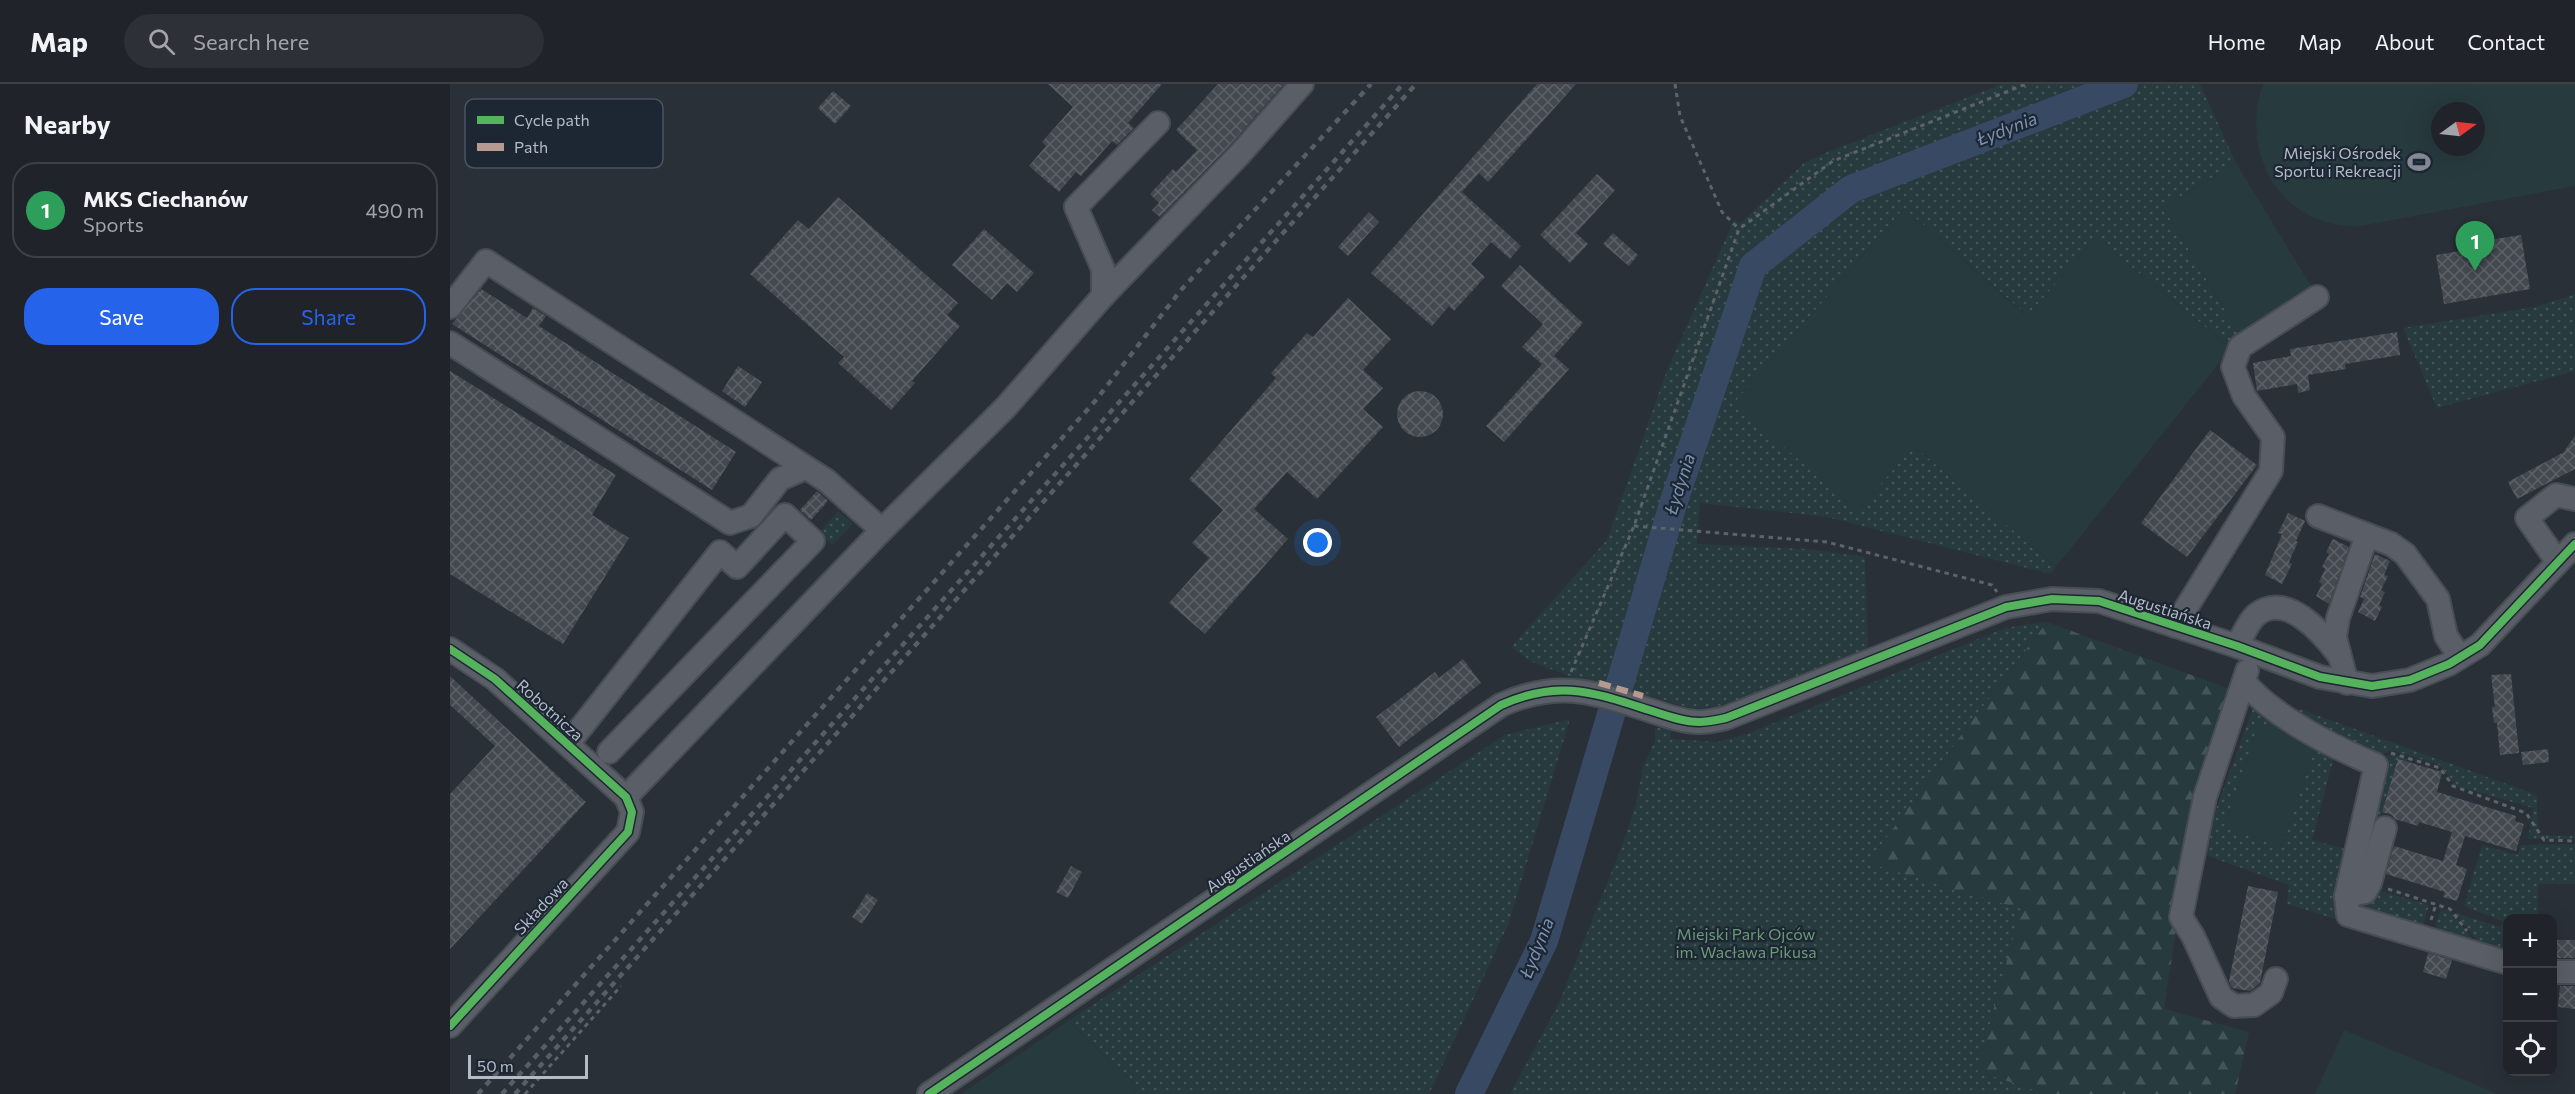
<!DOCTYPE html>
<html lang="en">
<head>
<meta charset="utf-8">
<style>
  body { margin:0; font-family:Commissioner,sans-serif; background:#2d3036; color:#f1f3f6 }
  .controls { position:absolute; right:18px; bottom:18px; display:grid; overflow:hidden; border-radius:12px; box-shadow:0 6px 24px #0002 }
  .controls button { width:54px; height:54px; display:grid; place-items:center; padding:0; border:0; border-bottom:2px solid #3d4147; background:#20242a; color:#f1f3f6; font:30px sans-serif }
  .compass { position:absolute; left:1981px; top:18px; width:54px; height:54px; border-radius:50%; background:#20242a; box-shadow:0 6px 24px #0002; rotate:75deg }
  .scale { position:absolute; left:18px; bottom:15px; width:120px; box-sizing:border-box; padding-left:6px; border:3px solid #b4bcc9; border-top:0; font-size:16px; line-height:21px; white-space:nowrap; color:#b4bcc9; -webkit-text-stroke:4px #1d2633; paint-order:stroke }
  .you { position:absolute; left:868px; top:459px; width:21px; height:21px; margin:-15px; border:4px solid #fff; border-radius:50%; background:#1a73e8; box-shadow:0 0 0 9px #1a73e833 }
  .badge { display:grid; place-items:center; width:39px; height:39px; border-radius:50%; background:#2563eb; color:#fff; font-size:20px; font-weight:700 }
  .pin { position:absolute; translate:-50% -50px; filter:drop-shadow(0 2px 3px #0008) }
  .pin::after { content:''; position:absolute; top:32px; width:21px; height:18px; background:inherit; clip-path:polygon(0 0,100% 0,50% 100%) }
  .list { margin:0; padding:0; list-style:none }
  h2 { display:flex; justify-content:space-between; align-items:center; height:78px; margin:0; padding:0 24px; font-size:26px }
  h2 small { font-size:20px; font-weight:400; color:#a2a4a8 }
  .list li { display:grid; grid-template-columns:39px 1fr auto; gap:18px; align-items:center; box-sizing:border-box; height:96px; margin:0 12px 12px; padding:0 12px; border:2px solid #3d4147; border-radius:24px }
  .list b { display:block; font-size:22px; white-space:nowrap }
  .list p { margin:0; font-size:20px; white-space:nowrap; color:#a2a4a8 }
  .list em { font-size:20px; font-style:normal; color:#a2a4a8 }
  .actions { display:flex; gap:12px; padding:18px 24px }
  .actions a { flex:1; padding:14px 0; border:2px solid #2563eb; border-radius:24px; text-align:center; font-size:21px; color:#2563eb }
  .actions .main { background:#2563eb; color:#fff }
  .icon { flex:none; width:33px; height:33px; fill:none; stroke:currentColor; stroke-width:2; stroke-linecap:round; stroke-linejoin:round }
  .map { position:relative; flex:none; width:2125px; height:1010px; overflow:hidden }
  header { display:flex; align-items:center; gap:36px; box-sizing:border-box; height:84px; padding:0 30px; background:#20242a; border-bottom:2px solid #3d4147 }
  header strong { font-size:28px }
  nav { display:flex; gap:33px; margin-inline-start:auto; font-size:21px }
  .search { width:420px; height:54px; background:#2d3036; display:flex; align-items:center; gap:15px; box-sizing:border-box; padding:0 21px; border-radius:33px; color:#a2a4a8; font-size:22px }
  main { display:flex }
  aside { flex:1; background:#20242a }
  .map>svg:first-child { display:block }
  .grass { fill:url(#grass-dots) }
  .forest { fill:url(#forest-firs) }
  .garden { fill:#273a3e; fill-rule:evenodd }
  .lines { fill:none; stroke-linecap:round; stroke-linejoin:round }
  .river { stroke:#384963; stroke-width:28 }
  .building { fill:url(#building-cross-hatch) }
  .minor-casing { stroke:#484c53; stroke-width:26 }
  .path { stroke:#5d636a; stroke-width:3; stroke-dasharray:4.5 4.5; stroke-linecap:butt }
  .minor { stroke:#5a5e66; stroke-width:22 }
  .rail { stroke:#595d64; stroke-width:4.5; stroke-dasharray:6 6; stroke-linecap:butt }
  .quiet { stroke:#b69a8f; stroke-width:6; stroke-dasharray:12 6; stroke-linecap:butt }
  .cycleway-casing { stroke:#1d2633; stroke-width:11 }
  .cycleway { stroke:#56b35d; stroke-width:8 }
  .labels { text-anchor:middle; stroke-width:4.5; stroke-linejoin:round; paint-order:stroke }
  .poi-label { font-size:16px; fill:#b4bcc9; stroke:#1d2633; text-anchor:end }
  .street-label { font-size:16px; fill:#b4bcc9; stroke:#1d2633 }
  .park-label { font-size:16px; fill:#6b9a76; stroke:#1d2633 }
  .water-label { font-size:18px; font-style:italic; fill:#7c92b1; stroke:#1d2633 }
  .key { fill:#1d2633; stroke:#4a5360; stroke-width:1.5 }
  .key-label { font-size:16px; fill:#b4bcc9 }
</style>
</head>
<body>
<header>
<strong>Map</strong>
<div class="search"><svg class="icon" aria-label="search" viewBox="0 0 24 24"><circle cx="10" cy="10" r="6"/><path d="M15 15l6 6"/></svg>Search here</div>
<nav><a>Home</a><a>Map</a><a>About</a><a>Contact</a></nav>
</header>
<main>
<aside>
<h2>Nearby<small></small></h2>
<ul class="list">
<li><span class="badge" style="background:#2e9e5b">1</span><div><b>MKS Ciechanów</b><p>Sports</p></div><em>490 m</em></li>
</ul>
<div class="actions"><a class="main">Save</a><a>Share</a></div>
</aside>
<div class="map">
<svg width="2125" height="1010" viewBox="0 0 2125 1010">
  <defs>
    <pattern id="grass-dots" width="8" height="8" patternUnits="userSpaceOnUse" patternTransform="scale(1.5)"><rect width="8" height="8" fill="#273a3e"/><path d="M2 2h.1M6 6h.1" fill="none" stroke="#445559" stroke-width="1.8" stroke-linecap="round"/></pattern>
    <pattern id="forest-firs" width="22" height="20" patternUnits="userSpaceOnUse" patternTransform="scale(1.5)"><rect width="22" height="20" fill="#273a3e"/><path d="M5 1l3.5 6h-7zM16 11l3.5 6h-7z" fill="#445559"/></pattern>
    <pattern id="building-cross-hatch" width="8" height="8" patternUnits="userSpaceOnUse" patternTransform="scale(1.5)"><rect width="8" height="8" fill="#444950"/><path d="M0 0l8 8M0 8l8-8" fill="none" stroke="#5d6168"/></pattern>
  </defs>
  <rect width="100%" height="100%" fill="#2a3038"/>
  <g class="grass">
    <polygon points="1552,0 1750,0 1786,79 1713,123 1790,251 1781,264 1646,154 1578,232 1454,124 1285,319 1464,362 1606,483 1601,490 1377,433 1250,419 1247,460 1357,465 1415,473 1418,566 1295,618 1242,625 1201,612 1190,623 1146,602 1082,578 1061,563 1157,456 1216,289 1284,136 1291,139 1354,79 1380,67"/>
    <polygon points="2125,210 2125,287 1987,324 1953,244 2085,223"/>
    <polygon points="388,427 403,440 382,461 369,449"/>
    <polygon points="1597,538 1512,650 1424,771 1424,780 1572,825 1528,987 1596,1010 1060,1010 1109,919 1170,767 1186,720 1193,683 1205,657 1205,643 1221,647 1220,655 1267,658 1297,650 1555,544"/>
    <polygon points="1817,613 2087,711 2088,751 2125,752 2125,755 2078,755 2083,724 2006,702 1990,681 1941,666 1928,673 1892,664"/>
    <polygon points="1805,619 1885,669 1862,756 1907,768 1933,674 1941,670 1963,676 1936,713 1904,836 2047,885 1837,820 1839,801 1750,769"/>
    <polygon points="1120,635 1058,841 979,1010 684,1010 688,1003 618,937 1055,651"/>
    <polygon points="2125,760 2125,800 2088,800 2088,834 2058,834 2057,839 2014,822 2032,761 2068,771 2071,761"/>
    <polygon points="1920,804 1979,821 1971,849 1915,825"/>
    <polygon points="1991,825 2001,828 2034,869 1982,853"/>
    <polygon points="2005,829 2051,843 2052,840 2057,842 2057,877 2039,871"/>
  </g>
  <polygon class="forest" points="1597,538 1785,607 1740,753 1714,925 1799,948 1785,1010 1596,1010 1527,987 1571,825 1424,781 1424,771 1512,650"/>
  <g class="garden">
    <path d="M1813,0H2125V102L1905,143C1894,141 1882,141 1873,137C1815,118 1794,53 1813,0ZM1990,27H2026V63H1990Z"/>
    <polygon points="1786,79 1864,207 1790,251 1713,123"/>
    <polygon points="1454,124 1577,232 1646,154 1781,264 1606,483 1464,362 1407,427 1284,319"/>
    <polygon points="1809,640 1866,659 1831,762 1774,743"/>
    <polygon points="618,937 688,1003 684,1010 511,1010"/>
    <polygon points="1894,946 2048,1010 1865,1010"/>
  </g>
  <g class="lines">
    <polyline class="river" points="1019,1010 1094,857 1224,417 1303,182 1401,105 1674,0"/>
  </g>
  <g class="building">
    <polygon points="598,0 712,0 678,39 684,44 667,61 662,57 631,92 626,88 609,108 579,82 596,62 592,58 623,23"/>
    <polygon points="768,0 834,0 780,61 710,133 702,126 709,119 700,110 723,85 726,88 747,66 726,46"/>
    <polygon points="1087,0 1126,0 1038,98 1029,89 1012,108 1071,162 1060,175 1041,158 1021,180 1035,193 1004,227 999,222 982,242 921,189"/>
    <polygon points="383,7 401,22 385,40 368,24"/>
    <polygon points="1147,90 1165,106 1126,149 1138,160 1120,179 1090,151"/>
    <polygon points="388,113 508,219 497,231 510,242 462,297 465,299 441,326 388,279 394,273 300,190 348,136 359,145"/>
    <polygon points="919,128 929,138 898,172 888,163"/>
    <polygon points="534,145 584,189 567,208 557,199 542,216 502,181"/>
    <polygon points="1163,149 1188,171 1179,182 1153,160"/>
    <polygon points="2071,151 2080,205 1994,220 1986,171 2040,162 2039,156"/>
    <polygon points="1070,181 1133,239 1104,272 1119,285 1054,358 1036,342 1092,280 1072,263 1093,240 1051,202"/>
    <polygon points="31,205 77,234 83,224 96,232 89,242 286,368 262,406 2,240"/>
    <polygon points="898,214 941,255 913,286 933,304 913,325 933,343 867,415 837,388 804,425 838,455 755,550 719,519 759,474 742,459 773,426 739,395 826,294 821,289 857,249 863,253"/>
    <polygon points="1947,248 1950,271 1895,280 1896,285 1858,291 1860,306 1848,309 1847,300 1807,307 1803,279 1841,272 1840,265"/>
    <polygon points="288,282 312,298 295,323 272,307"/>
    <polygon points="0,287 166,391 142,431 179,454 113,560 0,490"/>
    <circle cx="970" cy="330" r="23"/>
    <polygon points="1760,346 1807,381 1737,473 1691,439"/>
    <polygon points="2125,351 2125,385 2067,415 2058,398 2114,368"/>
    <polygon points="367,407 378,417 361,436 350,426"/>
    <polygon points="1838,429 1855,437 1846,457 1848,458 1839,478 1842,480 1832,500 1815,491 1832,450 1828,449"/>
    <polygon points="1883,455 1899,463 1879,520 1866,512 1872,500 1869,498 1875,485 1872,483 1879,470 1876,468"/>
    <polygon points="1925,470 1940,477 1934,491 1938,492 1931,506 1935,508 1929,521 1932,523 1925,537 1908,528 1914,515 1910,513"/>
    <polygon points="1013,575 1031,599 949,663 926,633 985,588 989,594"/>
    <polygon points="2061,590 2069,669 2050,671 2047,639 2044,639 2042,623 2045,623 2041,591"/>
    <polygon points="0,592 136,718 0,865 0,710 45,662 0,621"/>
    <polygon points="2098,665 2099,678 2073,681 2071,668"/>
    <polygon points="1948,675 1992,688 1987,708 2066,732 2065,737 2074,740 2066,767 2015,752 2006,781 2017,785 2007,817 1993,813 1995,808 1936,790 1944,762 1993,777 2002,748 1969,738 1968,742 1945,735 1942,731 1932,728"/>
    <polygon points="621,782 632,788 618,814 606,808"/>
    <polygon points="1798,802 1828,808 1810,899 1800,907 1782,904 1779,897"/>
    <polygon points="417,809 428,816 412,840 402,833"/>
    <rect x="2103" y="856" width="22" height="18"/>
    <polygon points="1978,869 2002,876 1996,895 1973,888"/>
    <polygon points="2110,902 2125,902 2125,925 2108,923"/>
  </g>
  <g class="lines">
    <g class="minor-casing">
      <g id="minor">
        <polyline points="653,212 790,70 852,0"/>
        <polyline points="0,223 36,177 377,397 432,446"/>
        <polyline points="0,259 280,439 301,432 330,395 355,384"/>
        <polyline points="1868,432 1941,460 1955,470 1988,515 1996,552 2010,573"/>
        <polyline points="2107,477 2077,434 2106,411 2125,415"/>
        <polyline points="1725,542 1821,387 1823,353 1794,312 1783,283 1790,263 1867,213"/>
        <path d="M1787,562C1793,552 1797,539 1806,531C1836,506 1873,550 1889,571"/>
        <polyline points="0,565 45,595 176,713 182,728 178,748 0,942"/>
        <polyline points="1797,587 1755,713 1731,833 1743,852 1771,913 1784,922 1804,921 1821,909 1826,895"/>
        <path d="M1794,598C1826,635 1881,662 1926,681L1896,812L1898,831L2058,879"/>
        <polyline points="1897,599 1885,553 1888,534 1917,451"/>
        <polyline points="118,660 270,468 287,483 335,431 363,457 159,668"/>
        <polyline points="176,713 432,446 555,324 653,212 653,185 626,123 708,39"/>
        <polyline points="1896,812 1915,808 1920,799 1935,744"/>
        <polyline points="2102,888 2125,888"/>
        <path d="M479,1010L1051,621C1109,595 1142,608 1199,626C1215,631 1232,638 1249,638C1258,638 1267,636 1276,634L1556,523L1602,515L1649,517L1787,562L1870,593L1922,602L1960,596L1999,580L2030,561L2125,460"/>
      </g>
    </g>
    <g class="path">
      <polyline points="1225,0 1230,32 1272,128 1289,145"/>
      <polyline points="1184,442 1377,458 1542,501 1547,508"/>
      <polyline points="1121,588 1184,442 1289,145 1383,77 1576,0"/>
      <polyline points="1941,669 1990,684 2003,702 2076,729 2094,756 2125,757"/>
      <polyline points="1938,805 2000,825 2017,847"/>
      <polyline points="1981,836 1986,820"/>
      <polyline points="75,1010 171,902"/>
    </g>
    <use href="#minor" class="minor"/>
    <g class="rail">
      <polyline points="28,1010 646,316 731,206 921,0"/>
      <polyline points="52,1010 953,0"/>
      <polyline points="65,1010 966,0"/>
    </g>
    <polyline class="quiet" points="1149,599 1193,612"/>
    <g class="cycleway-casing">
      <g id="cycleway">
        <polyline points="0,565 45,595 176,713 182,728 178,748 0,942"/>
        <path d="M479,1010L1051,621C1109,595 1142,608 1199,626C1215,631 1232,638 1249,638C1258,638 1267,636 1276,634L1556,523L1602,515L1649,517L1787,562L1870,593L1922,602L1960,596L1999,580L2030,561L2125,460"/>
      </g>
    </g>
    <use href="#cycleway" class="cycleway"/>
  </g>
  <defs>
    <g id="stadium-bare" transform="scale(1.8)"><path d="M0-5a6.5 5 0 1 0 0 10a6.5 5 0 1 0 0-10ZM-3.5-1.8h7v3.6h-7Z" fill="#848b96" stroke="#1d2633" stroke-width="2.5" paint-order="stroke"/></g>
  </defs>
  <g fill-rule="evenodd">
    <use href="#stadium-bare" x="1969" y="78"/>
  </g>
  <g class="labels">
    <g class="poi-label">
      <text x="1951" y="75">Miejski Ośrodek<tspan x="1951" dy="18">Sportu i Rekreacji</tspan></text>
    </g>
    <g class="street-label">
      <text transform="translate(1715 525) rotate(18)" y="6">Augustiańska</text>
      <text transform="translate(100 626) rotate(42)" y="6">Robotnicza</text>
      <text transform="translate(798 777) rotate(-34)" y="6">Augustiańska</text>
      <text transform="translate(91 822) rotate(-47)" y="6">Składowa</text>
    </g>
    <g class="park-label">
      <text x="1296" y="856">Miejski Park Ojców<tspan x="1296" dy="18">im. Wacława Pikusa</tspan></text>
    </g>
    <g class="water-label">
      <text transform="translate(1557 45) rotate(-21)" y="6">Łydynia</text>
      <text transform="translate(1230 400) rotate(-72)" y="6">Łydynia</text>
      <text transform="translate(1087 864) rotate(-68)" y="6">Łydynia</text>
    </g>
  </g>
  <rect x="15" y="15" width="198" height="69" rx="9" class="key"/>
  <rect x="27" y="32" width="27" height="8" fill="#56b35d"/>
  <rect x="27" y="59" width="27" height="8" fill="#b69a8f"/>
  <g class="key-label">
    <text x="64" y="42">Cycle path</text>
    <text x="64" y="69">Path</text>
  </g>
</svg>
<div class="controls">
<button>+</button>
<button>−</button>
<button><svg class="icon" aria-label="locate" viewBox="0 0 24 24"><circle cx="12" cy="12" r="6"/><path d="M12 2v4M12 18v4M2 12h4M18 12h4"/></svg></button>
</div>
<svg class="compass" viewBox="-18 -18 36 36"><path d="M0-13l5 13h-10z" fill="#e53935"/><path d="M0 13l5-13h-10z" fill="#a2a4a8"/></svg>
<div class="scale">50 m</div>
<div class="you"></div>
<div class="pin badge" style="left:2025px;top:187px;background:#2e9e5b">1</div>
</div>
</main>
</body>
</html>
